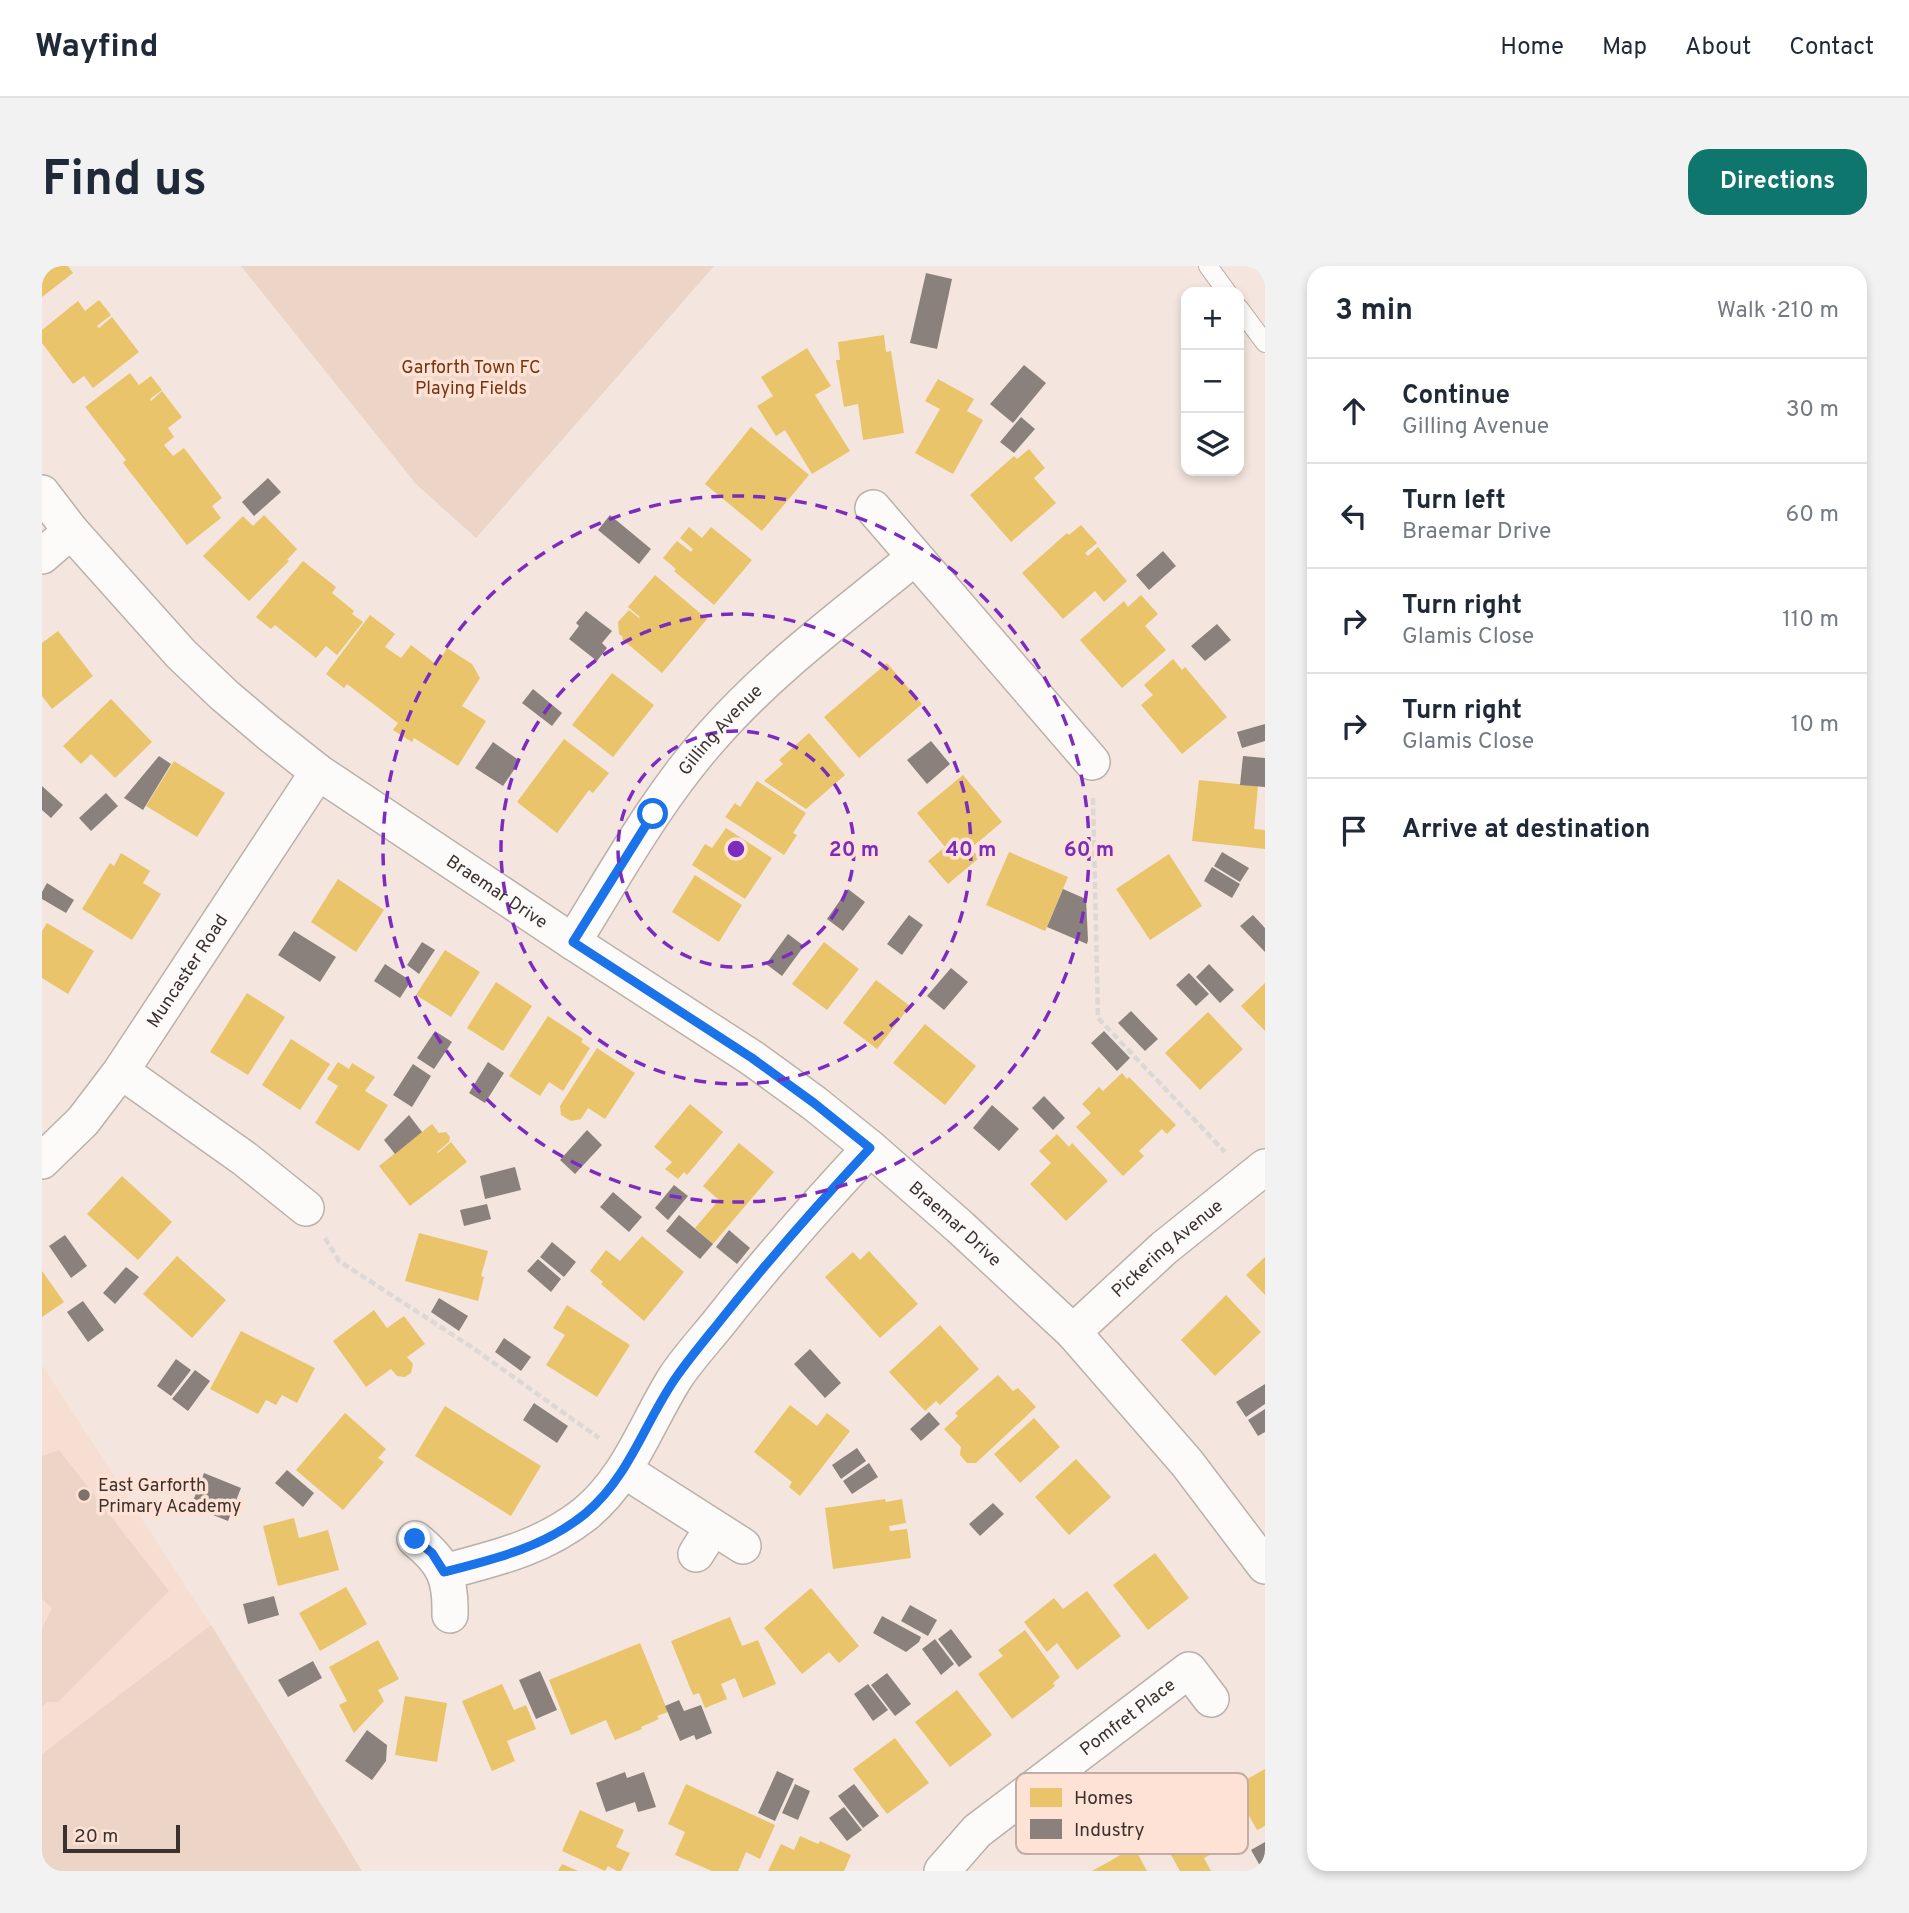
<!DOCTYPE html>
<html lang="en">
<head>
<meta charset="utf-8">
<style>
  body { margin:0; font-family:Overpass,sans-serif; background:#f2f2f3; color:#1f2937 }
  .controls { position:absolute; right:21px; top:21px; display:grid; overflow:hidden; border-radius:14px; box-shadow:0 4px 10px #0003 }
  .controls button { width:63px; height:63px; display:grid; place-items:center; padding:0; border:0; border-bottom:2px solid #e0e1e3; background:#fff; color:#1f2937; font:35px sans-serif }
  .scale { position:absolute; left:21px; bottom:18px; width:117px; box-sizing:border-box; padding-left:7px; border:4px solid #3c322d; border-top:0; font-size:19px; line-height:24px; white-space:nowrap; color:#3c322d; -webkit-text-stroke:5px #fde2d5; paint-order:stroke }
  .stop { position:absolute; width:21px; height:21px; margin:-16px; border:5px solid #1a73e8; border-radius:50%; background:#fff }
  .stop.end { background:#1a73e8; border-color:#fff; box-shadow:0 2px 7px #0008 }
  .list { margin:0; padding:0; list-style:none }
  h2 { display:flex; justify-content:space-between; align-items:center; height:91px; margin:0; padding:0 28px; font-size:30px }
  h2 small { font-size:23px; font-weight:400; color:#747a83 }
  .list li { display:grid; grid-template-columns:46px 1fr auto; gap:21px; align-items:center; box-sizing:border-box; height:105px; padding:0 28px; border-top:2px solid #e0e1e3 }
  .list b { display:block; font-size:26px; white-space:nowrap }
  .list p { margin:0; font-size:23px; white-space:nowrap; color:#747a83 }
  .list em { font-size:23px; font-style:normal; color:#747a83 }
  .icon { flex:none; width:38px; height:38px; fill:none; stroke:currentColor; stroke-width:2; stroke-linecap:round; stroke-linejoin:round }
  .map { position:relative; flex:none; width:1223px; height:1605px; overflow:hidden; border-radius:21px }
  header { display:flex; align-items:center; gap:42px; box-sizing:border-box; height:98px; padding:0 35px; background:#fff; border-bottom:2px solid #e0e1e3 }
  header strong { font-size:33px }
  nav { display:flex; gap:38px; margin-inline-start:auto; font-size:24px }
  .intro { display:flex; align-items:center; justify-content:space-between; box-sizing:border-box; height:168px; padding:0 42px }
  h1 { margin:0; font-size:49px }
  .button { padding:18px 32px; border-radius:21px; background:#0f766e; color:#fff; font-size:24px; font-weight:700 }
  main { display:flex; gap:42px; padding:0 42px }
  aside { flex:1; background:#fff; border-radius:21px; box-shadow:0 4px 10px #0003 }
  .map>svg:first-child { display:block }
  .built { fill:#f7ded2 }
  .green { fill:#ecd4c7 }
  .homes { fill:#e9c46a }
  .industry { fill:#8a817c }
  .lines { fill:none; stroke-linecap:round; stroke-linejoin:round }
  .service-casing { stroke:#bbb1ab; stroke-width:20 }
  .minor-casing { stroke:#bbb1ab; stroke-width:38 }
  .path { stroke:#ddd8d6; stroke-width:4.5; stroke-dasharray:7 3.5; stroke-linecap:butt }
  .service { stroke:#fdfbfa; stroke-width:18 }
  .minor { stroke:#fdfbfa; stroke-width:35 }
  .route { stroke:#1a73e8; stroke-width:9 }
  .ring { fill:none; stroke:#7b2cbf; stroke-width:3.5; stroke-dasharray:12 9 }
  .poi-dot { fill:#7c716b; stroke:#fde2d5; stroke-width:2.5 }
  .labels { text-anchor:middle; stroke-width:7; stroke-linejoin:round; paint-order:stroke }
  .park-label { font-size:18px; fill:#743510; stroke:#fde2d5 }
  .street-label { font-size:18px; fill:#3c322d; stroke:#fde2d5 }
  .poi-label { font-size:18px; fill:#3c322d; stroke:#fde2d5; text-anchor:start }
  .key { fill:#fde2d5; stroke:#c3ada3; stroke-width:2 }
  .key-label { font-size:19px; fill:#3c322d }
  .centre { fill:#7b2cbf; stroke:#fde2d5; stroke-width:3.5 }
  .ring-label { font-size:21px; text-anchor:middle; font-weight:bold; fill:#7b2cbf; stroke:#fde2d5; stroke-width:7; stroke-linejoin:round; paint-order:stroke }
</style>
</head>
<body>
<header>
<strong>Wayfind</strong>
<nav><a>Home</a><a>Map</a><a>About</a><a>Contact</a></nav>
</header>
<div class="intro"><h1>Find us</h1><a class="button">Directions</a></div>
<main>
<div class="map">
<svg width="1223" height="1605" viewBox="0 0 1223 1605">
  <rect width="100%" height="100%" fill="#f4e6de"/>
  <polygon class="built" points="0,1099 169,1359 320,1605 0,1605"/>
  <g class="green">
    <polygon points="199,0 672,0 434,272 374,218"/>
    <polygon points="17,1184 127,1325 16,1436 6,1436 0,1441 0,1363 10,1342 0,1333 0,1190"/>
    <polygon points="169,1359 320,1605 0,1605 0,1488"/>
  </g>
  <g class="homes">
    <polygon points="0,0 26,0 31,7 0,31"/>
    <polygon points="57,34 69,49 55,60 57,62 70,51 97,86 51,122 42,110 31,118 0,77 0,64 36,35 43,45"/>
    <polygon points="842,69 844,86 849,85 862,167 821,174 816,138 802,141 794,94 798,94 796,76"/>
    <polygon points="765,82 789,120 773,129 808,185 770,208 743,164 734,170 715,140 731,130 719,111"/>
    <polygon points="88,107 97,119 109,110 120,124 108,133 109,135 120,125 140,151 126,162 132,171 122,179 131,190 142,182 180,232 170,240 179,252 145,279 81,197 84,194 43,141"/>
    <polygon points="896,113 932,133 925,145 941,154 911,208 873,187 898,143 883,135"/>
    <polygon points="709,161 767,209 720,265 663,218"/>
    <polygon points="987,183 1003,202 992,212 1014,237 969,276 928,229 972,190 975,193"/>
    <polygon points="222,249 255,283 245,294 247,295 207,335 161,290 201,250 211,260"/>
    <polygon points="1039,259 1055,277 1043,287 1046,290 1056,281 1085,315 1062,336 1053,325 1021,353 980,307 1025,267 1027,269"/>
    <polygon points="647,261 660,272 669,261 710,294 672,339 632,305 634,303 621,292 635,275 649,286 651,283 638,272"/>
    <polygon points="261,295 294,321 290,327 312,345 310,348 321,356 295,389 284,380 274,392 233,359 229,363 214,351"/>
    <polygon points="613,309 665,353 620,407 580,373 581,371 577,368 576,356 587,344 597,352 598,351 586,341"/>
    <polygon points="1099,329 1116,348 1103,360 1124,384 1080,422 1038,374 1082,335 1086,341"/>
    <polygon points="328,349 353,368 343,381 359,392 369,379 395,399 405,382 430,398 438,412 420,440 444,455 416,500 372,472 370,476 351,464 356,457 305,418 302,422 284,408"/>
    <polygon points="16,365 51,410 10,443 0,430 0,377"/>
    <polygon points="1131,393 1140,404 1143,401 1185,451 1140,488 1099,439 1111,429 1102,419"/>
    <polygon points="845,397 880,438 817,492 782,451"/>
    <polygon points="570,407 612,439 571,491 530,459"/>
    <polygon points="69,433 110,476 73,512 49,488 39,498 21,480"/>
    <polygon points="767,467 803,509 764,543 722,515 741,498 737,494"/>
    <polygon points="522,473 567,507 551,527 547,524 515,567 475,536"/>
    <polygon points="132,495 183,527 155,571 104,540"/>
    <polygon points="921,509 960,556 929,582 937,592 906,618 886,595 903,581 875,547"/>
    <polygon points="1157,514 1216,520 1212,563 1223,564 1223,583 1150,575"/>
    <polygon points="715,515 764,547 751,567 755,569 742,589 683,551 693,537 698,541"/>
    <polygon points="684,562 730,592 703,633 650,599 663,578 670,582"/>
    <polygon points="967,586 1026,611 1003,665 944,639"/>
    <polygon points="79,587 108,605 101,617 119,628 90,674 40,643 68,597 72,600"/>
    <polygon points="1127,588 1160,640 1108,674 1074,623"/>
    <polygon points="653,609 700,639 677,676 630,646"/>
    <polygon points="296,613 342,644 314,686 269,656"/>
    <polygon points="5,657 52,685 26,728 0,712 0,665"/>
    <polygon points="782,676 817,703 785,744 750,718"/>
    <polygon points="403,684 438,706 409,751 374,729"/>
    <polygon points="834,714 868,740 835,783 801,757"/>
    <polygon points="454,716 490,740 461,785 425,762"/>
    <polygon points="1223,717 1223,765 1199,740"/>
    <polygon points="205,727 243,751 206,809 168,786"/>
    <polygon points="1166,746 1201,783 1158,824 1123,787"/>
    <polygon points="506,750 541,773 539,776 548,782 521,825 507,816 498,830 467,810"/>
    <polygon points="883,758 934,800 903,839 851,797"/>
    <polygon points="249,773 288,798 258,844 220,819"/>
    <polygon points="555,782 593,807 563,853 546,842 539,853 529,855 519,849 518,840"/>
    <polygon points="296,796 307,803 310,797 333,811 323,825 346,839 317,885 273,857 296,820 285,813"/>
    <polygon points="1080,807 1085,813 1087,811 1134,859 1125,868 1120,863 1097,885 1102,890 1081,910 1034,861 1049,847 1040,838 1057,821 1061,825"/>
    <polygon points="648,838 681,866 645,909 642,906 636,913 623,903 630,896 612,881"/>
    <polygon points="390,858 397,867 404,866 408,871 407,876 395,886 396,887 409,876 425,896 368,940 337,900"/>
    <polygon points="1015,868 1027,881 1030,877 1066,915 1024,955 988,918 1009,897 997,885"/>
    <polygon points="697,877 732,906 671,978 653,962 677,934 661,920"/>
    <polygon points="80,910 130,956 96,994 45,948"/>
    <polygon points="377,967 446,985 439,1010 442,1011 436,1035 363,1015"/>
    <polygon points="600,970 642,1006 602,1055 559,1018 561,1016 548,1005 564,984 578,995"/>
    <polygon points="827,985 876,1038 838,1072 783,1011 811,986 818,994"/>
    <polygon points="135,990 184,1034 150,1072 101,1028"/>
    <polygon points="1223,991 1223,1029 1204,1009"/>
    <polygon points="0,1005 22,1036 0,1051"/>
    <polygon points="1184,1029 1219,1066 1173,1110 1139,1074"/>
    <polygon points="525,1039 588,1079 555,1131 504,1099 523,1069 511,1062"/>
    <polygon points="332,1044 345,1062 362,1050 383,1078 365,1091 371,1098 369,1107 363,1111 355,1110 349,1103 324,1121 291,1075"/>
    <polygon points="898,1059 937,1103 898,1139 894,1135 883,1145 847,1106"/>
    <polygon points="199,1065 273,1102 255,1137 240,1129 234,1139 224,1134 216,1148 168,1123"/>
    <polygon points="956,1109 971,1125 976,1122 994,1141 934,1197 925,1197 918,1189 919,1181 902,1163 916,1150 913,1147"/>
    <polygon points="748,1139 775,1160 785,1147 808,1165 758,1230 747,1221 750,1216 712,1186"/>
    <polygon points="403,1140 499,1200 469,1250 373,1190"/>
    <polygon points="303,1147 344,1183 336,1192 342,1196 301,1244 254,1204"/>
    <polygon points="992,1152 1018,1181 978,1217 952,1188"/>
    <polygon points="1034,1193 1069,1231 1027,1269 993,1231"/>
    <polygon points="843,1233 844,1236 860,1233 864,1257 847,1260 848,1265 865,1263 869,1292 791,1303 783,1242"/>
    <polygon points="252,1252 257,1272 286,1264 297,1304 236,1320 221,1260"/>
    <polygon points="1113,1287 1147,1332 1106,1364 1071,1319"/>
    <polygon points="304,1321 325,1358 278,1385 257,1347"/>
    <polygon points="769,1322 817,1380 797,1397 787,1386 760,1408 722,1362"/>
    <polygon points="1045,1325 1079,1370 1035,1404 1015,1377 1005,1386 982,1356 1012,1332 1021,1343"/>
    <polygon points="688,1351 700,1380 716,1374 734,1418 701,1432 693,1412 679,1418 685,1433 663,1442 657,1427 651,1429 629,1375"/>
    <polygon points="983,1364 1018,1411 1011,1417 1013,1420 970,1453 936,1408 961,1390 956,1384"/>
    <polygon points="336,1374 357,1413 336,1424 342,1435 312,1467 297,1439 305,1435 287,1401"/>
    <polygon points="598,1377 626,1446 615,1450 617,1453 599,1461 600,1463 573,1474 564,1454 529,1469 507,1414"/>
    <polygon points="460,1418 472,1444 484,1439 494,1463 465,1475 473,1495 450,1505 420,1435"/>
    <polygon points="915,1424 950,1469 908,1501 873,1456"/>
    <polygon points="363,1430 405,1437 395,1496 353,1489"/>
    <polygon points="853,1472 887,1517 845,1548 811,1503"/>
    <polygon points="1223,1503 1223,1560 1215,1564 1191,1521"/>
    <polygon points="644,1518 733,1559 718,1593 704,1586 696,1605 670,1605 633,1589 643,1566 626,1558"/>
    <polygon points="1174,1520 1202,1570 1162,1592 1169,1605 1138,1605 1113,1560 1153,1539 1150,1534"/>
    <polygon points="538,1544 582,1564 574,1581 588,1587 579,1605 575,1605 566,1600 563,1605 520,1585"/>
    <polygon points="758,1570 776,1578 778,1575 809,1589 802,1605 726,1605 739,1578 752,1584"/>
    <polygon points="1092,1581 1105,1605 1050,1605 1068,1595"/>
    <polygon points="520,1598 536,1605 516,1605"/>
  </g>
  <g class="industry">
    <polygon points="884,7 910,13 895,83 868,77"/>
    <polygon points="982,99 1004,117 971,157 948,138"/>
    <polygon points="979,151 993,163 972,187 958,176"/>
    <polygon points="226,212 239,226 212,250 200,236"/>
    <polygon points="568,249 609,283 597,298 556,264"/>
    <polygon points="1121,285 1134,300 1107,324 1094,309"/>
    <polygon points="544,345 570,365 560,377 565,382 555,395 527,373 537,360 534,357"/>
    <polygon points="1175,358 1189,374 1163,395 1149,380"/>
    <polygon points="491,423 520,447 510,460 480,437"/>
    <polygon points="1223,458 1223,475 1200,482 1195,466"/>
    <polygon points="889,475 908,498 885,518 865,494"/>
    <polygon points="451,476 478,495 461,520 433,502"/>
    <polygon points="117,490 129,498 101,544 82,532"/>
    <polygon points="1201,490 1223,492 1223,521 1198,519"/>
    <polygon points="0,520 21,539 9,552 0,544"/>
    <polygon points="64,527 76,540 49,565 37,552"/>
    <polygon points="1180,586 1207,602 1198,616 1172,600"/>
    <polygon points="1170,601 1198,618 1190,632 1162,615"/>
    <polygon points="5,617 32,634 24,647 0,633 0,626"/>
    <polygon points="806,623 823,636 801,665 785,653"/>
    <polygon points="1021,623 1044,633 1046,674 1045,678 1005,661"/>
    <polygon points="867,649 881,659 860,689 845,678"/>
    <polygon points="1211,649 1223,662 1223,686 1198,660"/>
    <polygon points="252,665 294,691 278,716 236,689"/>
    <polygon points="746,668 762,680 740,710 724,698"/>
    <polygon points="380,676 393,684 377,708 365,699"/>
    <polygon points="343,698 369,715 358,732 332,715"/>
    <polygon points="1167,698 1192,724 1178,737 1154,711"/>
    <polygon points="909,702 926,716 902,744 885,730"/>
    <polygon points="1147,707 1167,728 1154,740 1134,719"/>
    <polygon points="1089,745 1116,773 1103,785 1076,757"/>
    <polygon points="393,765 410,776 392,803 375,792"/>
    <polygon points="1062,765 1088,792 1075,805 1049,777"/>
    <polygon points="446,796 462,807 443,837 427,827"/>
    <polygon points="371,798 389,810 370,841 351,829"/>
    <polygon points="1002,830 1023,852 1011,864 990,842"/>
    <polygon points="950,839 977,863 957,885 931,862"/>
    <polygon points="367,849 380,866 353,888 342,874"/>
    <polygon points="545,864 560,879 533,908 518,894"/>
    <polygon points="473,901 479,924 443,933 438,910"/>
    <polygon points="632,919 646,930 626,954 613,942"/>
    <polygon points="571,926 600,951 587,966 558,941"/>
    <polygon points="445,938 449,953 422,960 418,944"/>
    <polygon points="637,949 671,978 658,993 624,965"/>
    <polygon points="687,964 708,982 695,998 674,981"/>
    <polygon points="23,969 45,1000 29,1012 7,980"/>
    <polygon points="510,976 534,996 522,1011 498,991"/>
    <polygon points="496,993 519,1013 509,1026 485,1005"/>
    <polygon points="84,1001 97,1011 73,1038 61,1027"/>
    <polygon points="397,1032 426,1050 417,1065 389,1046"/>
    <polygon points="41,1035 62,1064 46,1076 25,1046"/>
    <polygon points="462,1072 489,1091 479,1105 453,1086"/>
    <polygon points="768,1083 799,1117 783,1132 752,1098"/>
    <polygon points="134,1093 149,1104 129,1130 115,1120"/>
    <polygon points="153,1104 168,1115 146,1145 130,1133"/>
    <polygon points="1223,1118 1223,1138 1204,1151 1194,1136"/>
    <polygon points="492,1137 526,1160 515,1177 481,1154"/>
    <polygon points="1223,1143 1223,1166 1216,1170 1206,1154"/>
    <polygon points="887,1146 898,1158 879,1175 868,1163"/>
    <polygon points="815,1182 824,1195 799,1213 790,1199"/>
    <polygon points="827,1197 836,1211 810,1228 801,1215"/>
    <polygon points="245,1204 272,1227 261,1241 233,1217"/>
    <polygon points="162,1207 199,1222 186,1255 149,1240"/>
    <polygon points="951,1237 962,1248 938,1270 927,1258"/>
    <polygon points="232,1330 237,1349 206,1358 201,1338"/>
    <polygon points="868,1339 895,1354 886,1370 859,1355"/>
    <polygon points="840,1350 879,1371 877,1376 864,1386 831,1367"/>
    <polygon points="909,1363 930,1391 917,1401 896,1373"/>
    <polygon points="893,1373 912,1398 899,1409 880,1383"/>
    <polygon points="271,1395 280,1412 246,1431 236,1414"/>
    <polygon points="498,1405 515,1444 494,1453 477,1414"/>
    <polygon points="845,1407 869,1438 853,1450 829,1419"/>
    <polygon points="826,1418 846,1444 831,1455 812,1428"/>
    <polygon points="637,1434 642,1445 659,1439 670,1467 654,1474 652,1469 638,1475 623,1440"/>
    <polygon points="325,1464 345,1479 344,1495 330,1514 303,1495"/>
    <polygon points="735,1505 752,1513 733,1555 716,1547"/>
    <polygon points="583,1506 585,1512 602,1506 614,1541 596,1546 593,1536 564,1546 554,1517"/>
    <polygon points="753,1518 768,1525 756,1554 740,1547"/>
    <polygon points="812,1518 837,1550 821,1562 796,1530"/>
    <polygon points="802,1541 820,1564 805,1575 787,1552"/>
    <polygon points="1223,1576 1223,1605 1221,1605 1209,1584"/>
  </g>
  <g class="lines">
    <g class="service-casing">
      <g id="service">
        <polyline points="1166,0 1185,26"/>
        <polyline points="1197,42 1223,77"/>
      </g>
    </g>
    <g class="minor-casing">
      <g id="minor">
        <path id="s1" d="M0,227L29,265L139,388L182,429L228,468L276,506L531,676L710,792L772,837L828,882L918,961L1031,1066L1145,1197L1223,1300"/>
        <polyline points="831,242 1050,496"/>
        <polyline points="0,290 29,265"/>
        <path id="s2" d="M531,676C575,605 616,530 672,468C731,401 804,348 873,291"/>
        <polyline points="79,805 203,893 264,942"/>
        <path id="s3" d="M0,895L41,855L79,805L276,506"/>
        <path id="s4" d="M1031,1066L1122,982L1223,901"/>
        <polyline points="582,1204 701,1280"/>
        <path d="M373,1273C402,1296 409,1312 408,1349"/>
        <polyline points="654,1288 671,1261"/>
        <path d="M402,1306C454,1292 500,1282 543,1248C587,1212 604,1158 633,1112C646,1092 664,1073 679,1054C726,994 776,938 828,882"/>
        <path id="s5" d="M900,1605L935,1565L1147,1404L1169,1433"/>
      </g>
    </g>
    <g class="path">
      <polyline points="1051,532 1056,752 1183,886"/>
      <polyline points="283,972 297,995 428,1080 557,1172"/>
    </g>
    <use href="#service" class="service"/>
    <use href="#minor" class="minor"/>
  </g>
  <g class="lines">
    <path class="route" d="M373,1273L390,1287L402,1306C453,1293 503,1281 544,1247C588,1210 603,1155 635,1110C647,1093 661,1076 674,1060C723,998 775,939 828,882L772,837L710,792L531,676L611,548"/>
  </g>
  <g class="ring">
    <circle cx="694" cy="583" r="118"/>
    <circle cx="694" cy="583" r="235"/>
    <circle cx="694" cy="583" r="353"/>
  </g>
  <circle class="poi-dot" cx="42" cy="1229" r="7"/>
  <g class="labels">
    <g class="park-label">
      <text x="429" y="107">Garforth Town FC<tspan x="429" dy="21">Playing Fields</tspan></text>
    </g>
    <g class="street-label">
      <text dy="6" stroke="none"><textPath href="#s2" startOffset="259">Gilling Avenue</textPath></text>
      <text dy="6" stroke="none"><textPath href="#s1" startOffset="609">Braemar Drive</textPath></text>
      <text dy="6" stroke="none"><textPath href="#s3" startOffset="240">Muncaster Road</textPath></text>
      <text dy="6" stroke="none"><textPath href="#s1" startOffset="1176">Braemar Drive</textPath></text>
      <text dy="6" stroke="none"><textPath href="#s4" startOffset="126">Pickering Avenue</textPath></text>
      <text dy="6" stroke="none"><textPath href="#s5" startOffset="242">Pomfret Place</textPath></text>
    </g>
    <g class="poi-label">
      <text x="56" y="1225">East Garforth<tspan x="56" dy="21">Primary Academy</tspan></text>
    </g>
  </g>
  <rect x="974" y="1507" width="232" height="81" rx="10" class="key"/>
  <rect x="988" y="1522" width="32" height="19" fill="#e9c46a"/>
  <rect x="988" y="1553" width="32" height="20" fill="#8a817c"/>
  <g class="key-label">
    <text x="1032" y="1538">Homes</text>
    <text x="1032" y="1570">Industry</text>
  </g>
  <circle cx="694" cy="583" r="10" class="centre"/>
  <g class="ring-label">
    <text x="812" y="590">20 m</text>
    <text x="929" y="590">40 m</text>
    <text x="1047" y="590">60 m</text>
  </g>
</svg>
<div class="controls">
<button>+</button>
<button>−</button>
<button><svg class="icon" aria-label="layers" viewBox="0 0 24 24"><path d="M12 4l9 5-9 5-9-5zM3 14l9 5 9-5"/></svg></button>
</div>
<div class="scale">20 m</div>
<div class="stop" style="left:611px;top:548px"></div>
<div class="stop end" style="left:373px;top:1273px"></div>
</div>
<aside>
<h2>3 min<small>Walk · 210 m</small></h2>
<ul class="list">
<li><svg class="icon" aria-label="ahead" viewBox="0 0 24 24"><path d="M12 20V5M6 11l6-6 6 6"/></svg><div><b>Continue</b><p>Gilling Avenue</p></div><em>30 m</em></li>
<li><svg class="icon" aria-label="left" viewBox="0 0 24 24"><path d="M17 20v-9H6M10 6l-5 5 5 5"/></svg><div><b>Turn left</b><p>Braemar Drive</p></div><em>60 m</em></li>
<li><svg class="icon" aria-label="right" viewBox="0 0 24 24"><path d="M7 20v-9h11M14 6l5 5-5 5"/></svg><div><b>Turn right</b><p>Glamis Close</p></div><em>110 m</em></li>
<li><svg class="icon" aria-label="right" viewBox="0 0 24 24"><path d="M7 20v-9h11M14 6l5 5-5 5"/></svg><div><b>Turn right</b><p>Glamis Close</p></div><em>10 m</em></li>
<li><svg class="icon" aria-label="arrive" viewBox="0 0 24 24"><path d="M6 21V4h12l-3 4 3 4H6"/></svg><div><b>Arrive at destination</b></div></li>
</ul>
</aside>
</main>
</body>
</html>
